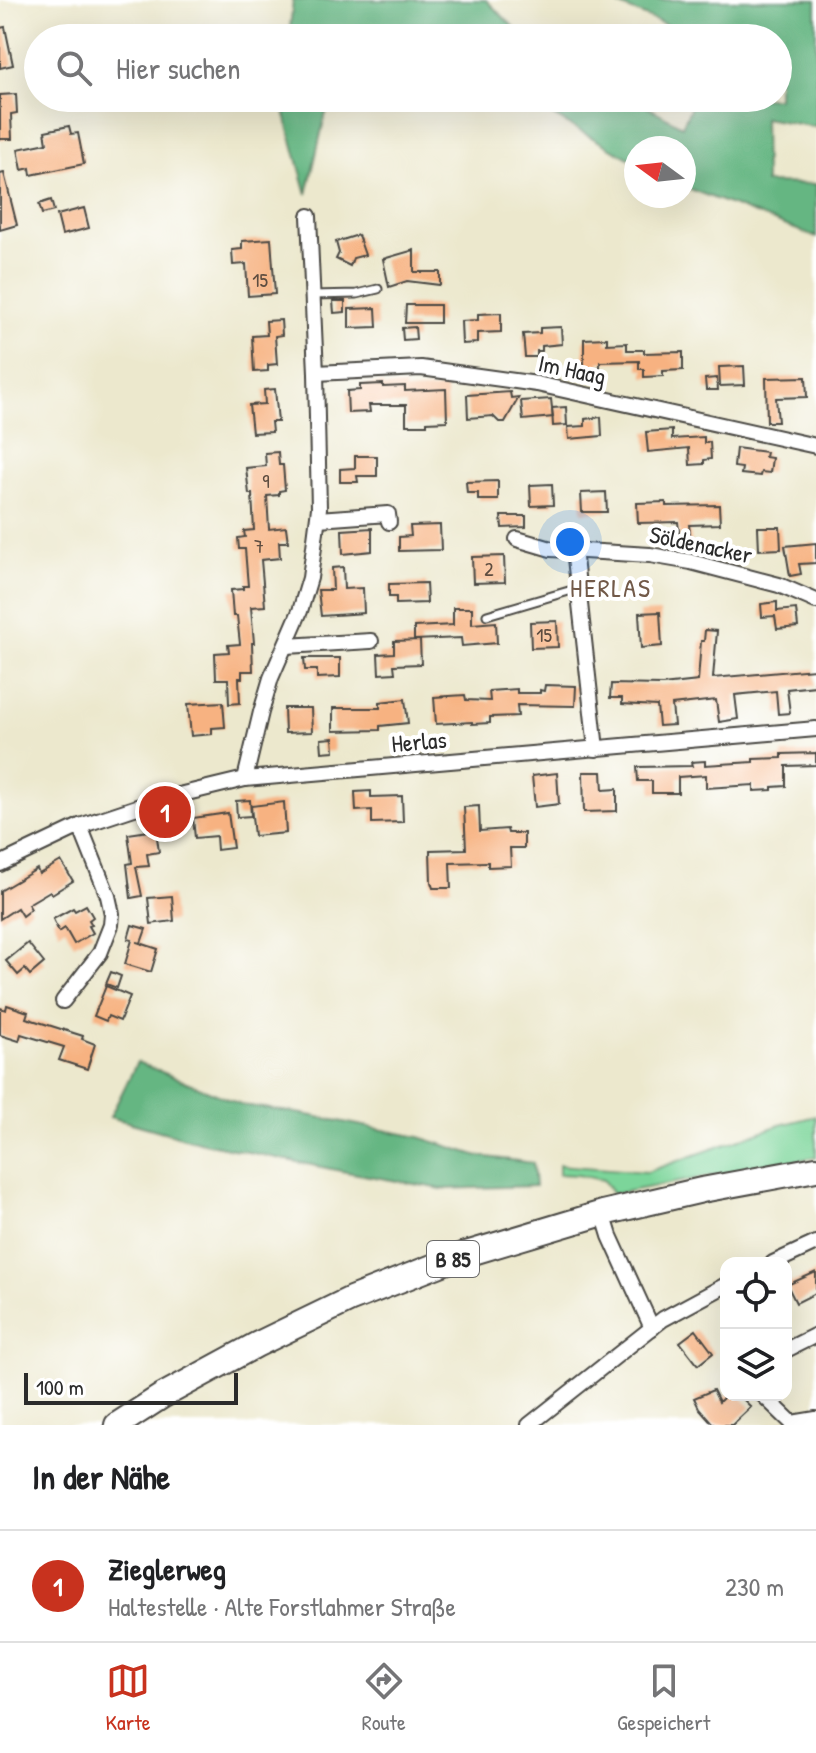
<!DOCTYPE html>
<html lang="de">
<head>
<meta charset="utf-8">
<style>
  body { margin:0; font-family:"Patrick Hand",sans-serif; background:#f6f6f6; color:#202124 }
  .controls { position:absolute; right:24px; bottom:24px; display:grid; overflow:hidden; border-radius:16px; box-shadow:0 8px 32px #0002 }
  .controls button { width:72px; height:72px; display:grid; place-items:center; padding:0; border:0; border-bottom:2px solid #e0e0e0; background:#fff; color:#202124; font:40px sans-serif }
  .compass { position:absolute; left:624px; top:136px; width:72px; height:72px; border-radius:50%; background:#fff; box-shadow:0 8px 32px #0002; rotate:285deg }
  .scale { position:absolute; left:24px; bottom:20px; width:214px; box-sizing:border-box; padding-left:8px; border:4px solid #2b2b2b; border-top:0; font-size:22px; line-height:28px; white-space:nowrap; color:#2b2b2b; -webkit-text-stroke:6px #fff; paint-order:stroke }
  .you { position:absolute; left:570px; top:542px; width:28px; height:28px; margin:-20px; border:6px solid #fff; border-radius:50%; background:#1a73e8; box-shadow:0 0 0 12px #1a73e833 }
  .badge { display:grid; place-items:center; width:52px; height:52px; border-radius:50%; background:#c8321e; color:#fff; font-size:26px; font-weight:700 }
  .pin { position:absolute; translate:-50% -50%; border:4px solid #fff; box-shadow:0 2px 8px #0006 }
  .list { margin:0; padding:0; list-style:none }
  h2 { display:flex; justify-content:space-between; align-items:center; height:104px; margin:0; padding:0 32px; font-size:34px }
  h2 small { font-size:26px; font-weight:400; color:#757577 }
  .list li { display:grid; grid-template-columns:52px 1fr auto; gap:24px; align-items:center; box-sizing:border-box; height:112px; padding:0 32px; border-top:2px solid #e0e0e0 }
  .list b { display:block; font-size:30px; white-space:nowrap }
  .list p { margin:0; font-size:26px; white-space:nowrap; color:#757577 }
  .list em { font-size:26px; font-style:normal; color:#757577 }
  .icon { flex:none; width:44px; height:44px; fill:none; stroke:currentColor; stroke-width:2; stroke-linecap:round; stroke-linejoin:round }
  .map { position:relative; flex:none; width:816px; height:1425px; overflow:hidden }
  .search { position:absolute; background:#fff; box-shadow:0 8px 32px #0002; left:24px; right:24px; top:24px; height:88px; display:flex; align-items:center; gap:20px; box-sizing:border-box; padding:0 28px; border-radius:44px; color:#757577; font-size:30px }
  .sheet { height:216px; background:#fff }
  nav { display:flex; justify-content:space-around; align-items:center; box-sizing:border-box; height:112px; border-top:2px solid #e0e0e0; background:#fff; font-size:22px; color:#757577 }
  nav a { display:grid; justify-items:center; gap:4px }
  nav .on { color:#c8321e }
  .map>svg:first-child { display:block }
  .green { fill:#7cd59a; stroke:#548062; stroke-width:2 }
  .forest { fill:#65b682; stroke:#487056; stroke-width:2 }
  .building { fill:#f7b281 }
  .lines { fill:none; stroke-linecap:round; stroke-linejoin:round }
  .service-casing { stroke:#484743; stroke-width:11 }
  .minor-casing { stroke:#484743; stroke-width:18 }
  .primary-casing { stroke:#484743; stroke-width:28 }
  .service { stroke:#fff; stroke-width:7 }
  .minor { stroke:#fff; stroke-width:14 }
  .primary { stroke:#fff; stroke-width:24 }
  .labels { text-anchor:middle; stroke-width:8; stroke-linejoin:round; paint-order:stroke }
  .number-label { font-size:20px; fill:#5e4d40 }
  .shield { fill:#fff; stroke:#6b6b6b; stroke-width:2 }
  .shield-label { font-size:22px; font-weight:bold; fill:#2b2b2b }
  .street-label { font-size:24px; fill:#2b2b2b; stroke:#fff }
  .neighbourhood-label { font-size:26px; letter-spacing:2px; fill:#725a49; stroke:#fff }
</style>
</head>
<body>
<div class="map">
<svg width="816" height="1425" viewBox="0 0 816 1425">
  <rect width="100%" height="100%" fill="#fff"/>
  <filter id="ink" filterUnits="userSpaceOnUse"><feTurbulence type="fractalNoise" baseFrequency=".0125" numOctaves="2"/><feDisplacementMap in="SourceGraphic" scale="16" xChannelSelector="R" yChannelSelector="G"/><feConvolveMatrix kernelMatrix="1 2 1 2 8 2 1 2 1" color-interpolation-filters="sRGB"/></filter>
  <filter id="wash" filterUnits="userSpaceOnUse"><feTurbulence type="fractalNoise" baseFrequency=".006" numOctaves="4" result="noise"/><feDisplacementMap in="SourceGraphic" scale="32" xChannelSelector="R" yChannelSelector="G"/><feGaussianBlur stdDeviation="1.8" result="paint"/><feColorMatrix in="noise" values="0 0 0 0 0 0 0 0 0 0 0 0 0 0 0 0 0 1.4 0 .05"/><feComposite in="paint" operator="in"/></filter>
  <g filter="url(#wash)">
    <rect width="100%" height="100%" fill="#ece8cd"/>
    <polygon class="green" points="816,1116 816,1157 613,1194 603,1180 577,1175 559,1174 559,1165 647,1172 780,1125"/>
    <g class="forest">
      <polygon points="293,0 486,0 525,38 358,38 355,29 351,38 289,38"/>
      <polygon points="613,0 816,0 816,127 764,118 765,183 816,184 816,237 684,187 684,148 636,148 636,162 521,98 632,98 682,126 695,98 778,98 778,38 698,38 620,6"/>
      <polygon points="282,98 331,98 324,120 307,194 282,104"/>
      <polygon points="381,98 439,98 427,103 386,112"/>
      <polygon points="137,1062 243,1105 303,1114 419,1137 479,1156 533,1163 535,1186 442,1189 341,1171 199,1142 110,1117"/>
    </g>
    <g id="blocks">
      <g class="building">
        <polygon points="5,27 13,65 0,68 0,28"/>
        <polygon points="16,94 17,113 11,114 12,139 0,139 0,95"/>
        <polygon points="69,126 71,134 78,133 84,164 31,175 30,168 22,170 18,149 47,143 45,131"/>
        <polygon points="4,173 17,225 0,230 0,174"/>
        <polygon points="51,200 54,211 42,214 39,204"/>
        <polygon points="84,208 89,228 62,235 57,215"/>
        <polygon points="358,235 365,255 353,258 350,266 336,259 339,253 336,242"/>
        <polygon points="271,239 275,294 248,296 246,264 233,265 232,250 242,249 242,241"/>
        <polygon points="414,250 414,272 440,272 440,285 407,281 389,287 383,259"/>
        <polygon points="333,301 345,301 345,312 334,313"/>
        <polygon points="406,305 440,305 440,323 405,323"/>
        <polygon points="376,308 377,327 349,328 349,309"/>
        <polygon points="501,313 501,332 477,333 477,343 462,344 461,321 478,320 478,314"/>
        <polygon points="281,320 282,335 275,336 277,364 268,365 268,371 254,372 252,336 267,335 266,321"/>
        <polygon points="415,327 416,339 403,340 402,328"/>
        <polygon points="561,327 562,344 542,346 542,351 537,351 537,357 525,357 523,334 540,333 540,328"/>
        <polygon points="607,338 607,344 627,343 627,350 644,350 644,353 683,352 683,370 663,371 663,376 644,377 644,369 639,369 639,361 600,362 600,368 584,369 584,339"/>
        <polygon points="744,366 745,385 720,386 719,367"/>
        <polygon points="806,377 807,397 776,398 778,422 767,422 766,378"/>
        <polygon points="717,378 718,390 706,390 705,379"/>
        <polygon points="383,384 383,387 405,386 405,391 446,389 447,421 427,422 427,425 406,425 406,405 369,405 370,412 348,413 347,391 360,390 360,385"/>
        <polygon points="275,389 278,422 271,422 272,432 252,433 249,405 265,404 264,390"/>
        <polygon points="510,392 511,398 519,397 505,422 499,422 493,416 468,418 467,395"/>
        <polygon points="551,399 553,417 523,420 521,401"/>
        <polygon points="566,407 567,425 553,426 552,408"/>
        <polygon points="601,417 602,436 569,439 568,427 585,426 585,419"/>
        <polygon points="672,430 672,439 704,437 704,443 710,442 711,459 704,460 704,464 690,465 689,448 648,452 646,432"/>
        <polygon points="736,448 766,452 765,457 772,458 770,473 761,472 760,476 741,474 742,468 734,467"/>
        <polygon points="278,452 279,465 283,465 285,490 279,491 279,495 267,496 269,529 286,527 288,542 279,542 280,558 261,560 265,606 251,607 254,643 252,643 253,671 242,671 242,678 239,678 240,703 229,704 228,679 216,679 215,653 229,652 228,645 240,644 237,616 233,616 231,590 243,589 243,586 248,586 245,549 239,549 238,538 245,537 244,531 254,530 252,494 249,494 246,468 266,466 265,453"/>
        <polygon points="355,456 377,456 377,476 357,476 358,482 340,482 340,469 355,468"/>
        <polygon points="498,481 498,500 478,500 478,493 467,493 466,482"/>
        <polygon points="552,484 553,505 531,506 530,485"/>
        <polygon points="606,492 607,512 582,512 581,493"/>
        <polygon points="666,502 666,506 719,505 720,524 689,525 692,548 681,549 678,522 638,523 637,503"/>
        <polygon points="501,516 526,516 526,527 502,528"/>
        <polygon points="440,525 441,550 399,551 399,537 411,536 410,526"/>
        <polygon points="758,527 780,527 781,549 759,550"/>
        <polygon points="372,528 372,551 343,554 342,530"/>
        <polygon points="816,543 816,563 799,564 801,574 790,576 785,546"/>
        <polygon points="504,556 505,582 473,583 472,557"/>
        <polygon points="343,567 344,589 363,588 364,613 321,616 318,590 333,590 332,568"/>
        <polygon points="426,583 427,603 396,604 396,597 389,597 389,584"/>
        <polygon points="777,602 777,611 796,609 798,627 777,629 775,616 762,617 761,604"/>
        <polygon points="453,608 472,608 472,624 496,622 497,643 462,646 461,638 414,640 414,627 453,625"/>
        <polygon points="660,612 662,646 641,648 639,613"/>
        <polygon points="557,621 558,647 531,648 530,622"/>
        <polygon points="705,630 717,631 713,678 814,669 815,686 787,689 790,713 778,714 776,691 735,695 738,719 719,722 716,700 672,705 674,725 659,726 657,706 622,704 622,698 610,698 611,684 662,685 698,681 701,641 704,641"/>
        <polygon points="420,640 421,664 394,665 395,673 379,674 378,654 394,653 394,641"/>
        <polygon points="304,658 340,658 340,677 317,678 317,670 305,670"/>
        <polygon points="545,685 576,686 575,706 517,705 518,716 490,717 490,723 472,724 472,722 436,724 434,697 465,695 466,700 490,701 489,691 517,689 517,693 540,693 540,690 544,691"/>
        <polygon points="405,699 408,723 380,726 380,730 333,731 333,708 380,708 380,702"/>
        <polygon points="223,702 225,727 212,728 212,734 191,736 188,704"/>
        <polygon points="284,708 311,708 312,732 285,733"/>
        <polygon points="333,738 334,751 322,752 321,739"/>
        <polygon points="816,753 816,765 786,766 786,786 772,787 772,790 754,791 754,785 706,788 706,775 678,777 678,793 652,793 652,781 638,781 637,767 692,766 691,762 705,761 705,765 753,762 753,759 782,758 782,754"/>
        <polygon points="583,772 602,772 603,790 617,789 617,811 584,812"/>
        <polygon points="557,773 559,804 535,807 532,776"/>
        <polygon points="371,791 371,797 402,796 403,822 372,823 372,810 356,811 355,792"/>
        <polygon points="250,800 251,816 237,817 236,801"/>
        <polygon points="284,802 286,833 254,836 251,806"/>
        <polygon points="479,806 480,831 507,829 508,833 524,833 524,848 510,848 511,866 488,867 488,862 450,863 451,888 433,888 431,882 430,850 466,849 464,807"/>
        <polygon points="228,813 233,848 217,850 216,836 195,838 193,818"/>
        <polygon points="156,830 159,852 147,854 149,866 136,867 142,896 131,898 127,864 132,863 128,834"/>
        <polygon points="61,861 73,881 52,894 50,891 28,904 31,909 22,916 17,908 0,919 0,891 37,869 39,874"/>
        <polygon points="172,896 174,921 151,924 148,898"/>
        <polygon points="86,905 93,917 89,920 92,925 89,926 93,933 74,944 65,928 59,932 53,919 73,908 75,911"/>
        <polygon points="132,925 146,929 141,943 137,942 158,949 151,972 125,964 132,940 128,939"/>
        <polygon points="28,943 44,963 30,975 25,969 18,975 6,961"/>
        <polygon points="111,972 121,976 117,988 106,984"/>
        <polygon points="106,986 130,996 120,1021 108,1016 106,1021 94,1016"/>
        <polygon points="7,1005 28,1012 26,1018 83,1036 82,1039 95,1044 87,1069 59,1060 64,1047 21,1034 19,1041 0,1035 0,1008 6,1010"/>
        <polygon points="816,1272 816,1293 796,1303 787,1285"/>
        <polygon points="696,1330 713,1353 698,1365 680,1342"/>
        <polygon points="713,1390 719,1402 726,1395 739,1395 751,1407 732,1425 714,1425 699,1408 694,1398"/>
      </g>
    </g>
  </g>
  <g filter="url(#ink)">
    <use href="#blocks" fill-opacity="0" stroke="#484743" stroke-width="2"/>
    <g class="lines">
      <g class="service-casing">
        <g id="service">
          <polyline points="313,295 357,294 378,289"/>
          <polyline points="487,615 579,588"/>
        </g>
      </g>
      <g class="minor-casing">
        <g id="minor">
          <polyline points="316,373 421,368 537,384 816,446"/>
          <polyline points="318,519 388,514 389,522"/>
          <polyline points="517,539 551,549 650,555 691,562 779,585 816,601"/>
          <polyline points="574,549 596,749"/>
          <polyline points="286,646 371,641"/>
          <polyline points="245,779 261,712 271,678 300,611 310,578 319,508 316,373 309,216"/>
          <polyline points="0,864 80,826 158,800 245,779 816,729"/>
          <polyline points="63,1001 100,953 111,925 112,914 108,896 80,826"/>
          <polyline points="603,1213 610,1236 652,1328"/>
          <polyline points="773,1263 816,1243"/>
          <polyline points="786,1350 816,1335"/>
          <polyline points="763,1395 792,1423 816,1419"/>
          <polyline points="529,1425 663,1319 726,1285"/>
        </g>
      </g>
      <g class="primary-casing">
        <polyline id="primary" points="117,1425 162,1396 256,1345 351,1299 463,1255 603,1213 702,1190 816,1169"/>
      </g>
      <use href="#service" class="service"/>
      <use href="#minor" class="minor"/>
      <use href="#primary" class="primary"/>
    </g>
  </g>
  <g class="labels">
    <g class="number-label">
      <text x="260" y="287">15</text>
      <text x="266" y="488">9</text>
      <text x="259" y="553">7</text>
      <text x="489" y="576">2</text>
      <text x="544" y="642">15</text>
    </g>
    <rect class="shield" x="427" y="1241" width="52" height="36" rx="6"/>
    <g class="shield-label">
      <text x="453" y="1267">B 85</text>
    </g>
    <g class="street-label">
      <text transform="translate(572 370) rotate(12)" y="8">Im Haag</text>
      <text transform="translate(701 545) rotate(12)" y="8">Söldenacker</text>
      <text transform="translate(419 742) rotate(-5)" y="8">Herlas</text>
    </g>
    <g class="neighbourhood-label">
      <text x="611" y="597">HERLAS</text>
    </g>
  </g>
</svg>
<div class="controls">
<button><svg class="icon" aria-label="locate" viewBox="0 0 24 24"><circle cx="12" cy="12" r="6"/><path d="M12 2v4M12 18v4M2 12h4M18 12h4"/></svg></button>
<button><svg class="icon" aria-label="layers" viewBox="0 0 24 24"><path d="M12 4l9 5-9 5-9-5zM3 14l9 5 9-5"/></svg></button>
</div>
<svg class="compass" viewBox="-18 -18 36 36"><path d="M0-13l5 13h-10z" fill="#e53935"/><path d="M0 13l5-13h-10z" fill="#757577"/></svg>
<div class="scale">100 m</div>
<div class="you"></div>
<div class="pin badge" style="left:165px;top:812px">1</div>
<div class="search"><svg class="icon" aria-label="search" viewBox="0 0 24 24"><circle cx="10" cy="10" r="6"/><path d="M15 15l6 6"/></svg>Hier suchen</div>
</div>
<section class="sheet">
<h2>In der Nähe<small></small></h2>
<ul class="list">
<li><span class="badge">1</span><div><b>Zieglerweg</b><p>Haltestelle · Alte Forstlahmer Straße</p></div><em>230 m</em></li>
</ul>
</section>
<nav>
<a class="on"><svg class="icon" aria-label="map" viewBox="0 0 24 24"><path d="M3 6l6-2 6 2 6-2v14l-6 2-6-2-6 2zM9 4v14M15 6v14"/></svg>Karte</a>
<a><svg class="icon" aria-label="directions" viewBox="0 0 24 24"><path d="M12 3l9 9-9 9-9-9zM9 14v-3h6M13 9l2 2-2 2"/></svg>Route</a>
<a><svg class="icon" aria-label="saved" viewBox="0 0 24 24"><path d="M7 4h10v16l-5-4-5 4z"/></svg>Gespeichert</a>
</nav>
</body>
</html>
